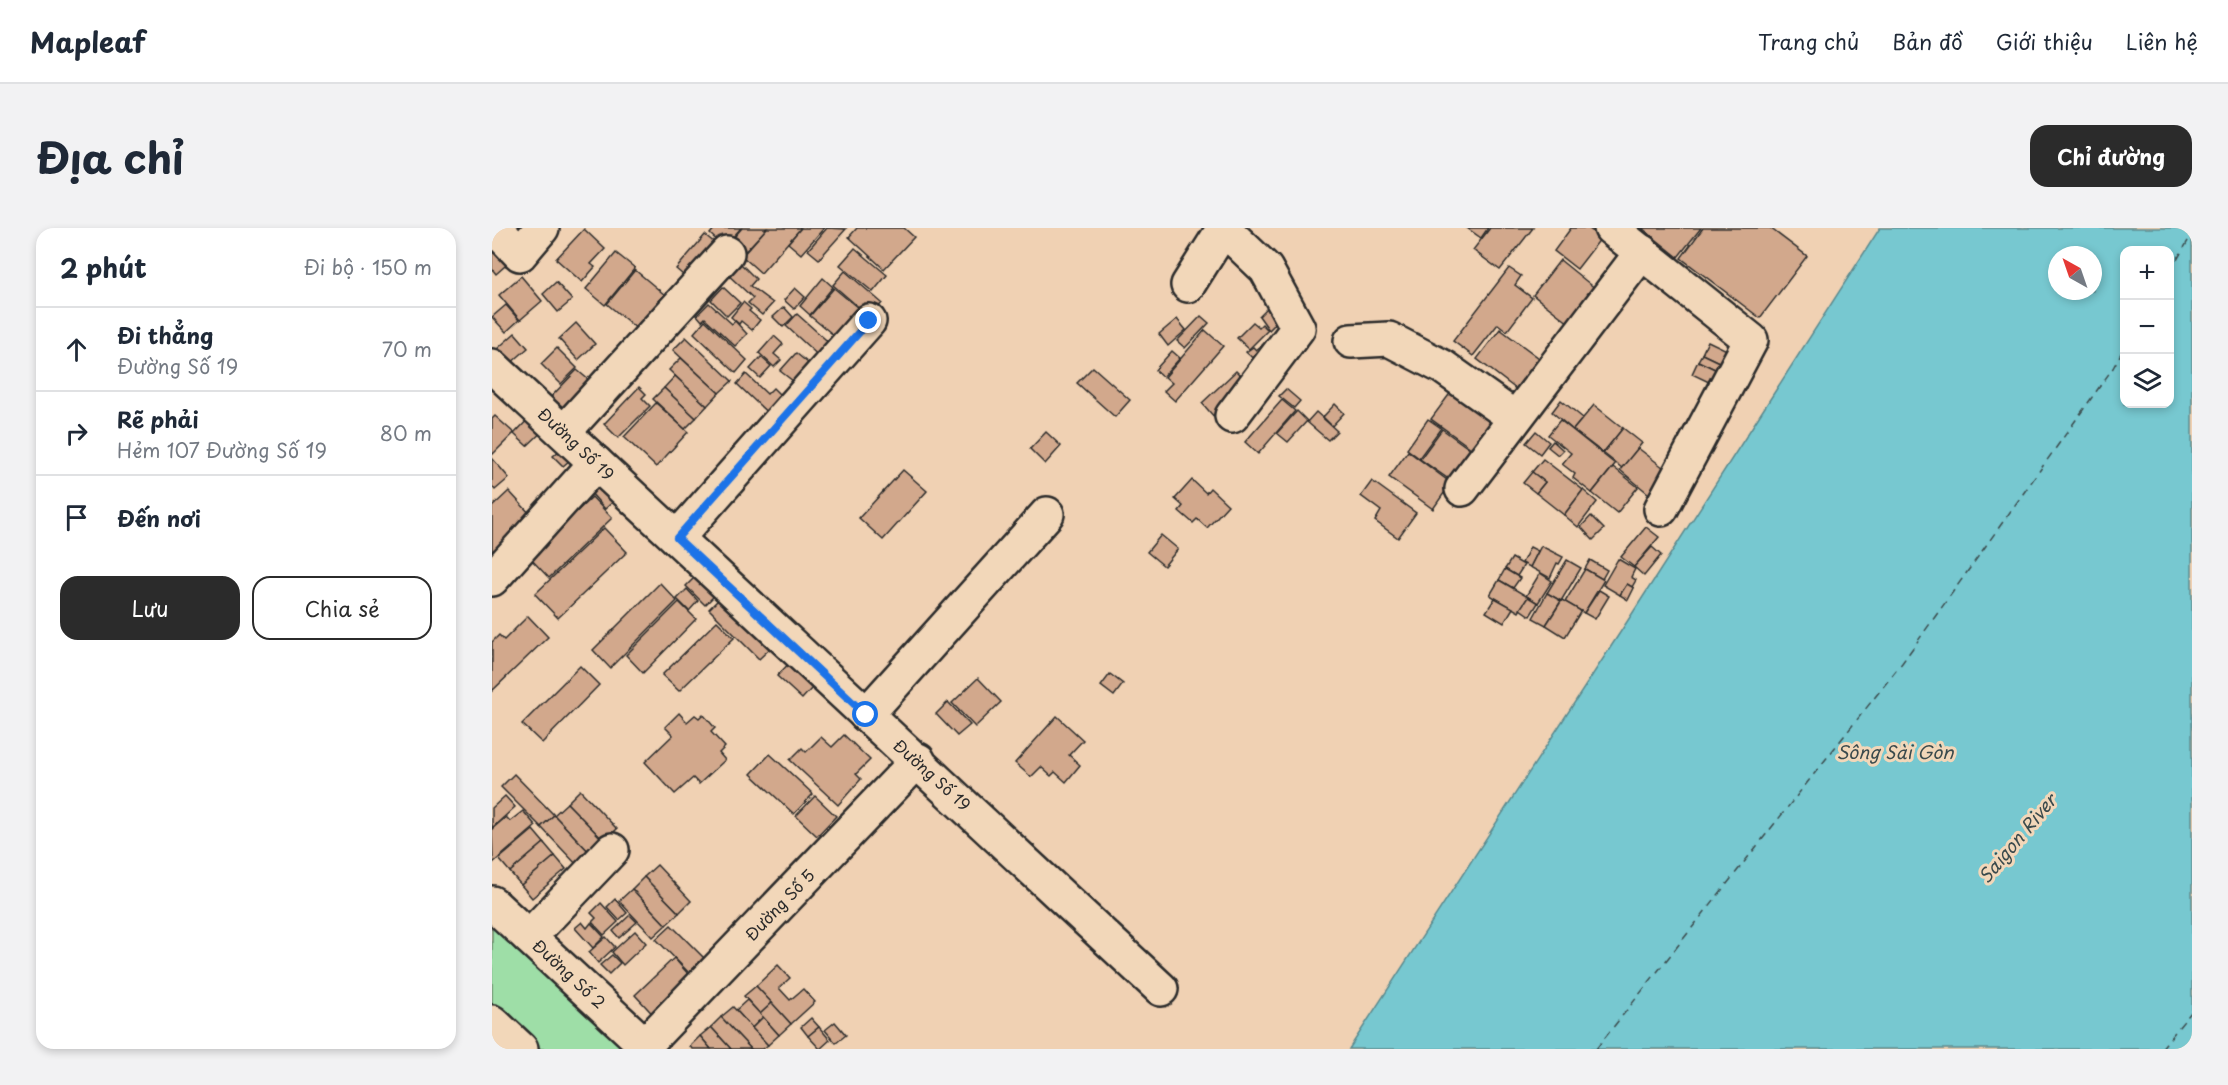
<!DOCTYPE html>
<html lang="vi">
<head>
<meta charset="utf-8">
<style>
  body { margin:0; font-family:"Playpen Sans",sans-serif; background:#f2f2f3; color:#1f2937 }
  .controls { position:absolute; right:18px; top:18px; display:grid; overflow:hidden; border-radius:12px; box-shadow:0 3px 9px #0003 }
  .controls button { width:54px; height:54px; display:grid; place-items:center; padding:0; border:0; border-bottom:2px solid #e0e1e3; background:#fff; color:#1f2937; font:30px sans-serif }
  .compass { position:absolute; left:1556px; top:18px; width:54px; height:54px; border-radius:50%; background:#fff; box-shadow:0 3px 9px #0003; rotate:320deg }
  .stop { position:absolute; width:18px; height:18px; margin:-14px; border:4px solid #1a73e8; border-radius:50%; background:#fff }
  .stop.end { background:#1a73e8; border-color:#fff; box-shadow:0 2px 6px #0008 }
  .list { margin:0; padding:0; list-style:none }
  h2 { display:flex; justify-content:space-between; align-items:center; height:78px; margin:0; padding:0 24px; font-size:26px }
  h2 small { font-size:20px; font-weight:400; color:#747a83 }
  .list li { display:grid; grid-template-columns:39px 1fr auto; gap:18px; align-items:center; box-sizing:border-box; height:84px; padding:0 24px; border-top:2px solid #e0e1e3 }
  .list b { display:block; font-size:22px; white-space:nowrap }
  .list p { margin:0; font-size:20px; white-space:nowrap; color:#747a83 }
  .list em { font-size:20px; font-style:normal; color:#747a83 }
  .actions { display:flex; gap:12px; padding:18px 24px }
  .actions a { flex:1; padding:14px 0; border:2px solid #2b2b2b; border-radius:18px; text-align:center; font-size:21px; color:#2b2b2b }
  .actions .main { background:#2b2b2b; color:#fff }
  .icon { flex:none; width:33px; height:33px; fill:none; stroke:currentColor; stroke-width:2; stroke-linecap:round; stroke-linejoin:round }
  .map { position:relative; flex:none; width:1700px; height:821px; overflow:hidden; border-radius:18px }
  header { display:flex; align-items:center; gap:36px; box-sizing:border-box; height:84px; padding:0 30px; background:#fff; border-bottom:2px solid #e0e1e3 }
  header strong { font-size:28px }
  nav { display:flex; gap:33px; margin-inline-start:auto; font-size:21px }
  .intro { display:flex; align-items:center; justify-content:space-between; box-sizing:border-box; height:144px; padding:0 36px }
  h1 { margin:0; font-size:42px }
  .button { padding:15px 27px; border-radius:18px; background:#2b2b2b; color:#fff; font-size:21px; font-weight:700 }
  main { display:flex; gap:36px; padding:0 36px }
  aside { flex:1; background:#fff; border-radius:18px; box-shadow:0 3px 9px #0003 }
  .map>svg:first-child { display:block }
  .green { fill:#9edea7; stroke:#648469; stroke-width:1.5 }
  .water { fill:#77c8d0; stroke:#59898e; stroke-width:1.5; fill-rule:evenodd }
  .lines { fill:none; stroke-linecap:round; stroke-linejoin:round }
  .ferry { stroke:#3a4a4c; stroke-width:1.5; stroke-dasharray:8 6; stroke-linecap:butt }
  .building { fill:#d2a88c; stroke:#2b2b2b; stroke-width:1.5 }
  .minor-casing { stroke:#2b2b2b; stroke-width:38 }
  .minor { stroke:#f2d7b9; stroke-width:33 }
  .route { stroke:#1a73e8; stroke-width:8 }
  .labels { text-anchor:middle; stroke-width:6; stroke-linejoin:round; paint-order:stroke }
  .street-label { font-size:16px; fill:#2b2b2b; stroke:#f2d7b9 }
  .water-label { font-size:18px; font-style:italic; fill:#3a4a4c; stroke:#f2d7b9 }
</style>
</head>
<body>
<header>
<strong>Mapleaf</strong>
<nav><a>Trang chủ</a><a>Bản đồ</a><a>Giới thiệu</a><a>Liên hệ</a></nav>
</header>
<div class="intro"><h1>Địa chỉ</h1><a class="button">Chỉ đường</a></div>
<main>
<aside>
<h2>2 phút<small>Đi bộ · 150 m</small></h2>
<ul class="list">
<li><svg class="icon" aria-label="ahead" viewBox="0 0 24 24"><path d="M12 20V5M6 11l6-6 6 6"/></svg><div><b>Đi thẳng</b><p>Đường Số 19</p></div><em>70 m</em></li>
<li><svg class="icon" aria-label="right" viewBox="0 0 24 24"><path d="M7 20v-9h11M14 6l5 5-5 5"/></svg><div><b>Rẽ phải</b><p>Hẻm 107 Đường Số 19</p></div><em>80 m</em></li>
<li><svg class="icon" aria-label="arrive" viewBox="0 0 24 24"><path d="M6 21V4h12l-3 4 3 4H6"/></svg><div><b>Đến nơi</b></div></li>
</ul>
<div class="actions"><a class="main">Lưu</a><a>Chia sẻ</a></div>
</aside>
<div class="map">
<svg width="1700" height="821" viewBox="0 0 1700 821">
  <rect width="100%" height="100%" fill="#f0d1b3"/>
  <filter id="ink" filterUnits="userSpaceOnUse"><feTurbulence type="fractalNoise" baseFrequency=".0167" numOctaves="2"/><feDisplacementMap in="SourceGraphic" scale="12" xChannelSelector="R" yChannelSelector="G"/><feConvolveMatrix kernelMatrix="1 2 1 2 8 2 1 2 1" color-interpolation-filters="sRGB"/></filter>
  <g filter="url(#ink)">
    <polygon class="green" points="0,691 134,816 129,821 49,821 0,775"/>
    <path class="water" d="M1388,0H1700V821H857L1131,400ZM1632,22H1678V176H1632ZM1565,27H1601V63H1565Z"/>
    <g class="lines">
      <g class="ferry">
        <polyline points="1678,44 1700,6"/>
        <polyline points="1104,821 1410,435 1621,140 1632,120"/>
        <polyline points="1669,821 1700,783"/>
      </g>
    </g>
    <g class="building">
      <polygon points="223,0 249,0 232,19 218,6"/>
      <polygon points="250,0 275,0 249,28 236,16"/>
      <polygon points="275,0 309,0 269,45 250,28"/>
      <polygon points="309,0 332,0 309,26 296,15"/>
      <polygon points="335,0 354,1 327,31 316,22"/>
      <polygon points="365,0 412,0 422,9 392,41 357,9"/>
      <polygon points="975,0 996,0 989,10"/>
      <polygon points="998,0 1041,0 1008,42 981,22"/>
      <polygon points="1079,0 1096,0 1109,10 1085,41 1062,23"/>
      <polygon points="1150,0 1209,0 1186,29"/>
      <polygon points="1211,0 1278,0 1315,28 1268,90 1189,30"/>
      <polygon points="92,1 113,21 99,36 103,39 90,54 64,31"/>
      <polygon points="213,7 234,24 204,58 184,41"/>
      <polygon points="0,16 22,30 4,46 0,41"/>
      <polygon points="363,20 395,47 381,64 348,37"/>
      <polygon points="124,25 143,40 113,77 94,61"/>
      <polygon points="245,32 264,51 258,58 281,75 270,87 256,75 261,70 233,44"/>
      <polygon points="1068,32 1104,61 1077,95 1041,67"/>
      <polygon points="1017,40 1029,48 1023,57 1040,70 1015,103 1006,96 981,128 961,113"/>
      <polygon points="143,42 173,67 145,101 115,76"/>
      <polygon points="353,43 390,75 378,89 341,57"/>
      <polygon points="29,48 50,73 28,92 7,67"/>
      <polygon points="331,50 341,59 318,87 308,78"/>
      <polygon points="64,54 80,72 66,84 51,66"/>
      <polygon points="231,59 248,75 235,88 219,72"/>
      <polygon points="303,60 313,69 302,81 292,72"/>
      <polygon points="342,60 372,85 349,113 318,88"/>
      <polygon points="251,74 259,81 257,83 268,92 260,102 249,93 247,96 239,89"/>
      <polygon points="217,75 240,96 243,93 255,106 243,118 213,90 210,93 205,87"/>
      <polygon points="14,77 27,92 14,104 0,89"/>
      <polygon points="777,78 789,90 777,102 767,88"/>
      <polygon points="292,79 301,89 291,99 281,89"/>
      <polygon points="305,86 342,119 331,132 294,98"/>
      <polygon points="709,88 717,95 693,120 685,113"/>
      <polygon points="685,91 694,102 676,118 667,106"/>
      <polygon points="213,92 255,132 244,145 202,105"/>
      <polygon points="761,94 767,99 770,96 776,102 757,121 745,110"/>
      <polygon points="84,95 103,116 86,132 67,111"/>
      <polygon points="1008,101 1047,130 1024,161 985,131"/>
      <polygon points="713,102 731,118 683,173 672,163 680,155 673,149"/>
      <polygon points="23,105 36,120 18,136 5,121"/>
      <polygon points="282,108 291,116 282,126 289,132 282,139 267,125"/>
      <polygon points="194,109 240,153 227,165 181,122"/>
      <polygon points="780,109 770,139 754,124 761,119 764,122"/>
      <polygon points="1216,113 1237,123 1231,136 1210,126"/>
      <polygon points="65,120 85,140 69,156 49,136"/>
      <polygon points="680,123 688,130 671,149 663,142"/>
      <polygon points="304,125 316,135 301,153 288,143"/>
      <polygon points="1210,126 1231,136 1227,143 1206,133"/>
      <polygon points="269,129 279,138 268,150 258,141"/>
      <polygon points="189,130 227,165 215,178 177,142"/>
      <polygon points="1206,133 1227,143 1221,156 1200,146"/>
      <polygon points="601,139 638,172 623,189 585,155"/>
      <polygon points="85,142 98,153 70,183 57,171"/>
      <polygon points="744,143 758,157 723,190 710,175"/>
      <polygon points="254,146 275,166 281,160 299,178 285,194 245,156"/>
      <polygon points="183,148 215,178 204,190 172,160"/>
      <polygon points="965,156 1015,193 990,228 939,191"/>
      <polygon points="147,159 154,166 150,170 158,178 126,210 112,196"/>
      <polygon points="172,160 204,190 193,201 161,171"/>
      <polygon points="794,161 808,173 802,180 787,168"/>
      <polygon points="790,172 803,183 766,226 753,214"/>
      <polygon points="1069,172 1091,190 1081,202 1060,184"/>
      <polygon points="164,175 196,204 164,239 132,209"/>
      <polygon points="843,176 852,185 840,198 831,189"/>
      <polygon points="1102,177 1131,200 1111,225 1081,202"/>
      <polygon points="805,183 815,193 796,214 785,205"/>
      <polygon points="824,184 845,203 836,212 815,194"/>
      <polygon points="42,185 56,198 35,218 22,206"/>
      <polygon points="3,188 22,205 0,227 0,191"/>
      <polygon points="936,191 949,200 927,230 915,221"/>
      <polygon points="1068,192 1123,236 1100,265 1081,250 1083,246 1070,236 1079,225 1056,207"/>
      <polygon points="1131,200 1150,215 1130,240 1111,225"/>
      <polygon points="950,201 979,222 958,252 928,231"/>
      <polygon points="1044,203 1057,214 1048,226 1034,215"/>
      <polygon points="554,204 569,218 553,236 538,221"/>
      <polygon points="1061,213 1071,222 1066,227 1056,219"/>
      <polygon points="74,217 84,227 71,238 61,228"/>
      <polygon points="1146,220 1176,243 1157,266 1128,242"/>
      <polygon points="916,223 959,255 941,281 897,249"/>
      <polygon points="0,230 17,250 3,262 0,258"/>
      <polygon points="1051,231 1091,262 1072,287 1044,265 1053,254 1040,244"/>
      <polygon points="1121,239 1146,259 1125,285 1100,265"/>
      <polygon points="411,242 435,263 391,312 367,290"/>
      <polygon points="1040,244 1053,254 1044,265 1031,255"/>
      <polygon points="700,252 714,265 718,260 736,277 715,300 705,291 701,295 687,283 691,278 683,271"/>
      <polygon points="880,253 924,285 906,310 883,293 889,283 869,268"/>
      <polygon points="110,256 124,271 113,281 99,265"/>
      <polygon points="1091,262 1105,274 1086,299 1072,287"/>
      <polygon points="17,263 39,287 0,325 0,279"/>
      <polygon points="100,269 120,290 57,350 37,329"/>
      <polygon points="1099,288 1112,301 1101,312 1089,299"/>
      <polygon points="1154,299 1167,309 1142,339 1129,329"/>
      <polygon points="112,300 135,324 66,390 43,366"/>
      <polygon points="669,307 686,321 672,338 655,324"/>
      <polygon points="1049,318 1071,329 1067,336 1065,335 1058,350 1038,339"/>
      <polygon points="1038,319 1046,323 1038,339 1030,335"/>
      <polygon points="1160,319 1169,327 1152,348 1142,339"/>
      <polygon points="1020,330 1032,337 1025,348 1013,341"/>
      <polygon points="1126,331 1143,341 1139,349 1144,352 1140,359 1135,356 1128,367 1111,357"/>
      <polygon points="1075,332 1089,340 1069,373 1055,365"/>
      <polygon points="1098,332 1115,342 1110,351 1093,341"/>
      <polygon points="213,339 232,358 213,377 194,358"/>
      <polygon points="1013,341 1028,350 1021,360 1007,352"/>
      <polygon points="1093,341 1112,352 1092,385 1073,374"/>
      <polygon points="1048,345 1060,353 1046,375 1034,368"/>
      <polygon points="1007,352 1036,369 1027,384 998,367"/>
      <polygon points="168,355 185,373 118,440 101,422"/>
      <polygon points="1135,356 1142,360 1136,372 1128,367"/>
      <polygon points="238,360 288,411 267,431 217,381"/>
      <polygon points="195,361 206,373 197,383 185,371"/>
      <polygon points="1107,362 1117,368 1103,391 1092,385"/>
      <polygon points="1055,365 1069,373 1054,397 1041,390"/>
      <polygon points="1036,369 1046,375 1038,388 1028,381"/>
      <polygon points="1003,370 1021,380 1012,395 994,384"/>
      <polygon points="1070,372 1089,383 1073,409 1054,397"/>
      <polygon points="187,374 204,391 151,445 134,427"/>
      <polygon points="36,388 56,409 0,463 0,414 7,407 12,412"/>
      <polygon points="225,393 242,410 187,463 170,447"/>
      <polygon points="306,426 330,449 310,471 285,448"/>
      <polygon points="88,438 107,457 50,515 30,496"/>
      <polygon points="618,446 631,456 622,468 609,458"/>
      <polygon points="486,450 509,474 483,499 460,475"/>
      <polygon points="456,474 478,497 465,508 444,486"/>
      <polygon points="187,485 195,494 203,487 207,490 211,486 223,500 219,504 233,519 227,525 233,532 207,556 201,550 183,566 153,534 181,507 173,499"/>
      <polygon points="565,488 591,512 577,527 588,537 574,554 563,544 559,548 549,539 539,549 523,535"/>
      <polygon points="352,507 378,532 364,546 369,551 346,577 298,532 310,520 314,524 329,509 340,519"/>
      <polygon points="278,526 321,566 302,586 259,546"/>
      <polygon points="22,546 62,587 49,599 9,559"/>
      <polygon points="88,562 125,601 112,613 75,575"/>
      <polygon points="13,568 23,579 0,600 0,580"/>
      <polygon points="323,568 344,588 325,608 304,588"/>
      <polygon points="75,575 112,613 99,626 62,587"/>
      <polygon points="31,583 44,598 1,635 0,601 14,589 18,593"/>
      <polygon points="62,587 99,626 86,638 49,599"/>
      <polygon points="41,602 52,615 18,644 7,631"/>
      <polygon points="52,615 63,628 29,657 18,644"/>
      <polygon points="63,628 74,641 40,670 29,657"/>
      <polygon points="165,637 199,673 187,685 152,649"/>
      <polygon points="152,649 187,685 174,697 140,661"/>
      <polygon points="140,661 174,697 161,709 127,673"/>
      <polygon points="123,671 135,685 127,692 115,679"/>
      <polygon points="109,675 126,694 112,707 100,694 104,690 99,685"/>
      <polygon points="138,687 145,694 127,710 121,703"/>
      <polygon points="90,694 95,700 99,695 112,709 101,720 83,700"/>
      <polygon points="179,697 216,734 201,749 164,711"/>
      <polygon points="143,703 154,715 131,737 120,724"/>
      <polygon points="114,709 123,719 106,735 97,724"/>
      <polygon points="120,727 128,735 117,746 108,737"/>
      <polygon points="182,730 206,757 167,793 143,767"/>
      <polygon points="286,737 298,750 287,760 298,772 311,761 323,774 299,796 264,758"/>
      <polygon points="264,758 280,775 268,786 252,768"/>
      <polygon points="255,772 271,789 260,800 244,782"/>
      <polygon points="280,775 299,796 287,807 268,786"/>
      <polygon points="241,779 276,817 271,821 259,821 229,789"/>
      <polygon points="229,789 259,821 239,821 219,799"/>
      <polygon points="271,789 287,807 276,817 260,800"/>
      <polygon points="319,790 327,799 316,808 309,799"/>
      <polygon points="343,794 354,807 344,815 333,802"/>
      <polygon points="219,799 239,821 219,821 208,808"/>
      <polygon points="327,799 338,812 328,821 316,808"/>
      <polygon points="208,808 219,821 200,821 198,818"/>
    </g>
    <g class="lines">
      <g class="minor-casing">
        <g id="minor">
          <polyline points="3,0 28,26 50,0"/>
          <polyline points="1119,0 1259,112 1169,281"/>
          <polyline points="732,1 774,41 806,100 740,188"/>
          <polyline points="696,57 732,0"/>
          <polyline points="859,113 897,111 951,139 1023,190"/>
          <polyline points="0,138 669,761"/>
          <polyline points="72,204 235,25"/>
          <polyline points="970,261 1150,24"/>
          <polyline points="185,310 377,93"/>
          <polyline points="0,351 104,235"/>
          <polyline points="374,487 555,286"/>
          <polyline points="0,675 153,817"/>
          <polyline points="37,709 120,622"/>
          <polyline points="0,794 29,821"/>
          <polyline points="149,821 426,532"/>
        </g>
      </g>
      <use href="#minor" class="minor"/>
    </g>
  </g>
  <g class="lines" filter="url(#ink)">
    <polyline class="route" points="374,487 185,310 377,93"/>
  </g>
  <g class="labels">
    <g class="street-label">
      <text transform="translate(84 216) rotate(43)" y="6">Đường Số 19</text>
      <text transform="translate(440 547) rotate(42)" y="6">Đường Số 19</text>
      <text transform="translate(288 677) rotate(-46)" y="6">Đường Số 5</text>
      <text transform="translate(77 746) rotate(43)" y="6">Đường Số 2</text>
    </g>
    <g class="water-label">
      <text x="1403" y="531">Sông Sài Gòn</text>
      <text transform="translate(1526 611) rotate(-50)" y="6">Saigon River</text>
    </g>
  </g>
</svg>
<div class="controls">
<button>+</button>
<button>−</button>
<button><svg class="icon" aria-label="layers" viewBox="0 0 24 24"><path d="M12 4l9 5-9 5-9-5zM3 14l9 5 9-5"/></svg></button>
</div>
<svg class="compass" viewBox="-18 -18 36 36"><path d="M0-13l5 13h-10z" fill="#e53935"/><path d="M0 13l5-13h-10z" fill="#747a83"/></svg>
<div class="stop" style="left:374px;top:487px"></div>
<div class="stop end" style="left:377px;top:93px"></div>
</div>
</main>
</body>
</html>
